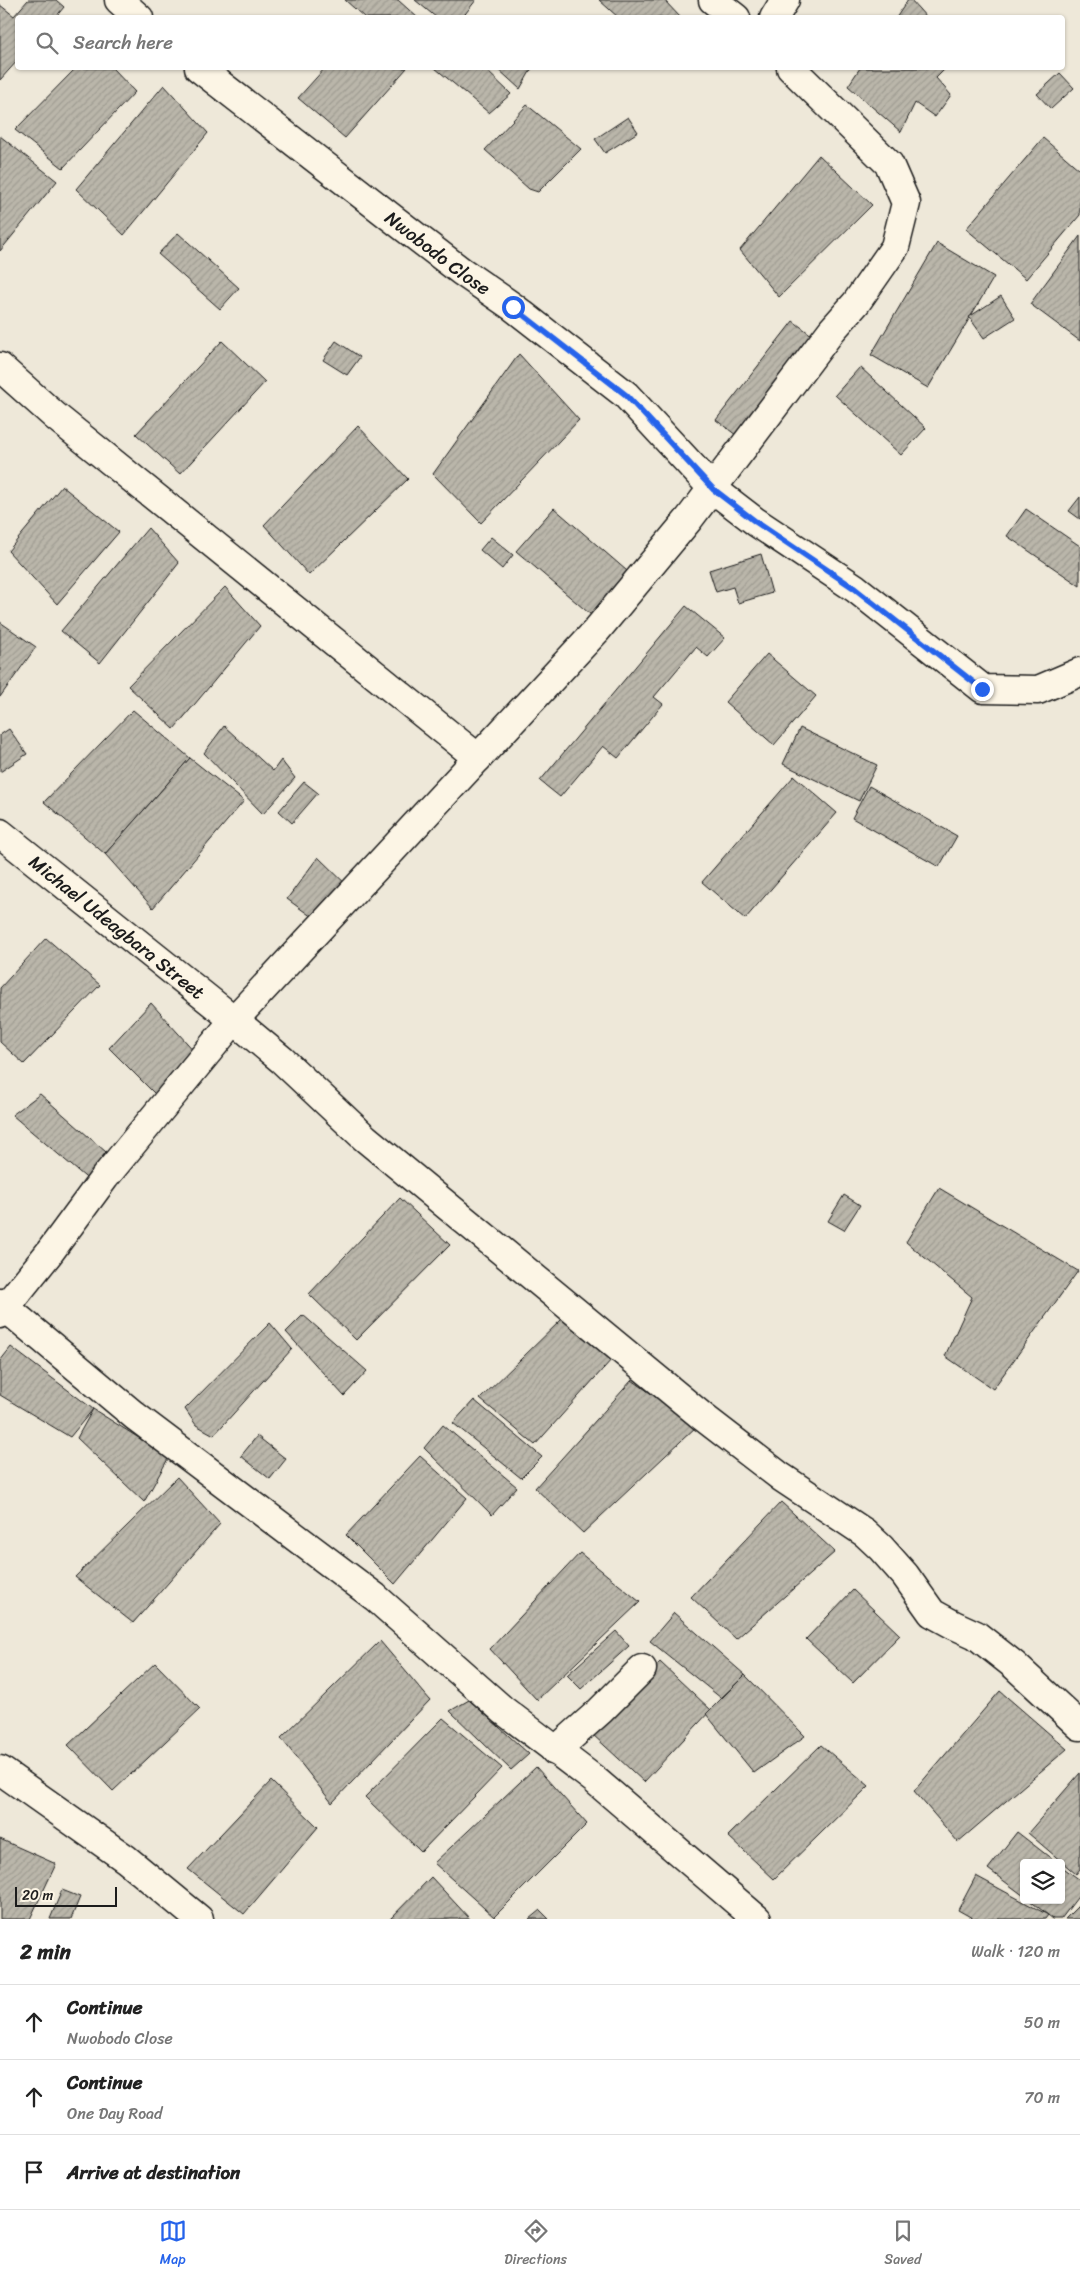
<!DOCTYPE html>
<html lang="en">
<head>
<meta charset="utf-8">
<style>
  body { margin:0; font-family:Sriracha,sans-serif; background:#f6f6f6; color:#222 }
  .controls { position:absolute; right:15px; bottom:15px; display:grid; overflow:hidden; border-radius:5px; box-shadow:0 1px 4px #0004 }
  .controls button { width:45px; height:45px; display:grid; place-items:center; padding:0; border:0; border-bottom:1px solid #e0e0e0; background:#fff; color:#222; font:25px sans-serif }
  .scale { position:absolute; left:15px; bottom:12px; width:102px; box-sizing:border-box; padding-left:5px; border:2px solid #1c1c1c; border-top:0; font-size:14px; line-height:18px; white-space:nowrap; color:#1c1c1c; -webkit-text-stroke:4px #fcf5e5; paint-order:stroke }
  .stop { position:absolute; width:15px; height:15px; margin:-11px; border:4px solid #2563eb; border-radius:50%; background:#fff }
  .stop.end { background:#2563eb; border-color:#fff; box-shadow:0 1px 5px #0008 }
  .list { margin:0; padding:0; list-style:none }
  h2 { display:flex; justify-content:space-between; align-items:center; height:65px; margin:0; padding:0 20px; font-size:21px }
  h2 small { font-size:16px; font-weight:400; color:#767676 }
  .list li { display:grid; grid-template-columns:32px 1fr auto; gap:15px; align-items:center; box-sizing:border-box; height:75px; padding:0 20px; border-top:1px solid #e0e0e0 }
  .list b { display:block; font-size:19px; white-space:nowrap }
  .list p { margin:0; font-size:16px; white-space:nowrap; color:#767676 }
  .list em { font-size:16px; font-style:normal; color:#767676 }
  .icon { flex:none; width:28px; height:28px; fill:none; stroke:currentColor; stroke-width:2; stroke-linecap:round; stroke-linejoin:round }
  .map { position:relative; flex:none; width:1080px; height:1919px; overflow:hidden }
  .search { position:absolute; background:#fff; box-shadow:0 1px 4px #0004; left:15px; right:15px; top:15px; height:55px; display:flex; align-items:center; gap:12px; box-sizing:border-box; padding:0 18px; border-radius:5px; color:#767676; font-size:19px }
  .sheet { height:290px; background:#fff }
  nav { display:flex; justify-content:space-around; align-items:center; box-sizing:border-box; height:70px; border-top:1px solid #e0e0e0; background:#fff; font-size:14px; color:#767676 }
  nav a { display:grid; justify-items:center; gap:2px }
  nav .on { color:#2563eb }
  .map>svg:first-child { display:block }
  .building { fill:url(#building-hatch); stroke:#1c1c1c }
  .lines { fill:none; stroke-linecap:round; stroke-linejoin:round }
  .minor-casing { stroke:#1c1c1c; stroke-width:31 }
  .major-casing { stroke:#1c1c1c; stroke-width:31 }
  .minor { stroke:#fcf5e5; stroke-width:28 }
  .major { stroke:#fcf5e5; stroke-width:28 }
  .route { stroke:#2563eb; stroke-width:6 }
  .labels { text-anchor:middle; stroke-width:5; stroke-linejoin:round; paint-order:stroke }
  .street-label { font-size:19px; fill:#1c1c1c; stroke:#fcf5e5 }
</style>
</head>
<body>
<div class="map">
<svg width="1080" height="1919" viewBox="0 0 1080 1919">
  <defs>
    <pattern id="building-hatch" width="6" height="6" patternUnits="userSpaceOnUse" patternTransform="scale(1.25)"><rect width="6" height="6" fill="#bab6aa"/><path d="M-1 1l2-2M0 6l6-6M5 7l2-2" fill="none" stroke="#9f9c92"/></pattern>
  </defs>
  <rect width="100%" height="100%" fill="#eee8d9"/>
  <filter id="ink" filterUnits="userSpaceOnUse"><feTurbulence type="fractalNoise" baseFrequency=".02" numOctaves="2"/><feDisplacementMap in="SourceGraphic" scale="10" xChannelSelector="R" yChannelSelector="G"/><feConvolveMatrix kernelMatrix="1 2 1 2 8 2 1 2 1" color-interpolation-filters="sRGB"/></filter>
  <g filter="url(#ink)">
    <g class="building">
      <polygon points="28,0 56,0 64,7 55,18 18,18 18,60 0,80 0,5 14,16"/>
      <polygon points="345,0 398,0 418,18 365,18"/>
      <polygon points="415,0 476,0 462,18 437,18"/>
      <polygon points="599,0 664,0 681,18 619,18"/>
      <polygon points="908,0 911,0 927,18 896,18"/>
      <polygon points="76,68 112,68 135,92 63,168 15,130"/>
      <polygon points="325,68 407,68 345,138 298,98"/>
      <polygon points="435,68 484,68 511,94 489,113"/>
      <polygon points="497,68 532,68 520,89"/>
      <polygon points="860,68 946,68 936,78 951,95 935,117 915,103 901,132 848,86"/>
      <polygon points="1060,73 1074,88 1051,109 1037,94"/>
      <polygon points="164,85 208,133 124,235 76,189"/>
      <polygon points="527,105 581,149 538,192 529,189 485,150"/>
      <polygon points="628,117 638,132 605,153 595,139"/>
      <polygon points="0,136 57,181 0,251"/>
      <polygon points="1043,138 1080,170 1080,215 1026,279 966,229"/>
      <polygon points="819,155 872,205 779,297 740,250"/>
      <polygon points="178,233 239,288 220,309 158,254"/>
      <polygon points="1080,236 1080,341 1030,304"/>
      <polygon points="937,243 994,277 928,388 871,355"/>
      <polygon points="1001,296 1015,318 984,338 969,317"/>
      <polygon points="793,321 821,342 744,441 716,420"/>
      <polygon points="222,341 265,382 180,474 136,434"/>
      <polygon points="336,341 360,357 347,375 323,360"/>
      <polygon points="519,354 579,420 481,523 433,474"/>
      <polygon points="860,367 926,428 901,455 835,395"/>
      <polygon points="358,426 408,479 309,575 264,525"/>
      <polygon points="62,486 119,532 57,604 8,551"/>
      <polygon points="1080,497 1080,519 1069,511"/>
      <polygon points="554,508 648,589 597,620 516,551"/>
      <polygon points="1026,509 1080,546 1080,586 1007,536"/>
      <polygon points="148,528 179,563 100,663 61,631"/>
      <polygon points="491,537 513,555 502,569 480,550"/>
      <polygon points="761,554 772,593 738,603 733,587 716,592 709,570"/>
      <polygon points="225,587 260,626 174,729 128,686"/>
      <polygon points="686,606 725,638 708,657 696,647 654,697 663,704 618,758 603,746 560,797 540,781"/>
      <polygon points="0,622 36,647 0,697"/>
      <polygon points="767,654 816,696 774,745 725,702"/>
      <polygon points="133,710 190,758 105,854 44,802"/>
      <polygon points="224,726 273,771 281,760 295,778 263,814 204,753"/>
      <polygon points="800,728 877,765 859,801 783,764"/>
      <polygon points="9,729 27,754 0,772 0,735"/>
      <polygon points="190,758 244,801 153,908 105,854"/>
      <polygon points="794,776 837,813 745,919 702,882"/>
      <polygon points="304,782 318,793 292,823 279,811"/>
      <polygon points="869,786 957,836 939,867 852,818"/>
      <polygon points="318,857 354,892 323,925 287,899"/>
      <polygon points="46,938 100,985 24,1064 0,1042 0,988"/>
      <polygon points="151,1003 196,1053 155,1094 109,1048"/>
      <polygon points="40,1094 106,1152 91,1182 12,1115"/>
      <polygon points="939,1188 1078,1271 993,1389 945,1356 972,1297 906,1242"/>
      <polygon points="844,1195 860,1205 844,1230 828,1221"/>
      <polygon points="400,1198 450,1245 356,1340 309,1294"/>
      <polygon points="303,1315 367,1371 344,1396 286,1332"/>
      <polygon points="562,1319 612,1359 535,1445 480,1399"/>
      <polygon points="270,1323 292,1349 214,1435 196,1425 185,1409"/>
      <polygon points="11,1347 93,1409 70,1437 0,1395 0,1361"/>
      <polygon points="632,1380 697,1426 583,1533 535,1488"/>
      <polygon points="474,1400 542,1457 521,1478 453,1423"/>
      <polygon points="93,1409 169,1457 144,1502 77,1438"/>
      <polygon points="443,1425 517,1487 492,1515 424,1448"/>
      <polygon points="257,1436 286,1459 270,1479 241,1456"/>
      <polygon points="420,1456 467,1498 395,1584 346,1535"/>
      <polygon points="177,1477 220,1524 133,1623 75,1577"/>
      <polygon points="781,1502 835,1552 736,1639 691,1597"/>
      <polygon points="580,1553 640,1602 537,1700 490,1649"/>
      <polygon points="853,1590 900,1635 853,1683 806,1639"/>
      <polygon points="674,1613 745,1675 721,1698 650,1641"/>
      <polygon points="616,1631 629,1646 581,1689 567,1675"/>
      <polygon points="380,1641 430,1700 332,1803 281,1738"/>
      <polygon points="660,1662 711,1710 644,1782 592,1734"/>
      <polygon points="155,1663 200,1709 113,1791 68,1745"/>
      <polygon points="745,1675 805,1736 754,1773 706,1714"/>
      <polygon points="1000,1691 1067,1749 958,1842 914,1791"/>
      <polygon points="469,1700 529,1754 511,1770 450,1711"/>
      <polygon points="443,1718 502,1768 421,1852 365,1797"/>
      <polygon points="821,1745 869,1786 774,1879 728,1836"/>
      <polygon points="536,1767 587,1824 494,1917 434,1863"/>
      <polygon points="1080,1773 1080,1869 1076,1874 1028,1833"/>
      <polygon points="271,1781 318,1827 244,1914 188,1869"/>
      <polygon points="1017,1832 1057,1863 1024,1863 1024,1896 988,1869"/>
      <polygon points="0,1839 56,1864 30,1919 0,1919"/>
      <polygon points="1061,1866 1080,1880 1080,1894 1061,1919 1053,1919 1029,1900 1061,1900"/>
      <polygon points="976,1876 1048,1915 1045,1919 974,1919 958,1910"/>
      <polygon points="431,1877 470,1919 390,1919"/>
      <polygon points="62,1890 80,1897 71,1919 50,1919"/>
      <polygon points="1080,1904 1080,1919 1065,1919"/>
      <polygon points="540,1910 549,1919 529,1919"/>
    </g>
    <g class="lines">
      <g class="minor-casing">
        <g id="minor">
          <polyline points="119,0 139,18"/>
          <polyline points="713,0 736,18"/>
          <polyline points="774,18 785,0"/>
          <path id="s1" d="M199,68L392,218L461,271L513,307L626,395L713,489"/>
          <polyline points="0,367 55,416 478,758"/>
          <path id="s2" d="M0,833L234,1020L282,1060L365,1138L703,1417L781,1477L865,1533L881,1548L905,1575L932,1613L954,1625L976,1635L1014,1665L1080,1726"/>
          <polyline points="0,1303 135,1416 375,1597 503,1710 595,1780 757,1919"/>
          <polyline points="0,1314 49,1253 105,1177 234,1020 596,631 689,519 832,330 856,303 895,247 906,203 889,164 791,68"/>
          <polyline points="555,1751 600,1711 642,1669"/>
          <polyline points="0,1770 126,1859 199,1919"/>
        </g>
      </g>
      <g class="major-casing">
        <polyline id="major" points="713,489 756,522 855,588 983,689 1038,690 1080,672"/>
      </g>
      <use href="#minor" class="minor"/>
      <use href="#major" class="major"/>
    </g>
  </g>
  <g class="lines" filter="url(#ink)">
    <polyline class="route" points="513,307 626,395 713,489 756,522 854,588 982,689"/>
  </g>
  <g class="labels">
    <g class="street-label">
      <text dy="7" stroke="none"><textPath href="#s1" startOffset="302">Nwobodo Close</textPath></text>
      <text dy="7" stroke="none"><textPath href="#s2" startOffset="150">Michael Udeagbara Street</textPath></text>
    </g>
  </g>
</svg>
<div class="controls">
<button><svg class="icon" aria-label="layers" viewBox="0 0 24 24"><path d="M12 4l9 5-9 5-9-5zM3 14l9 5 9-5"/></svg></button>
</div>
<div class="scale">20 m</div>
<div class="stop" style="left:513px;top:307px"></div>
<div class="stop end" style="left:982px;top:689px"></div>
<div class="search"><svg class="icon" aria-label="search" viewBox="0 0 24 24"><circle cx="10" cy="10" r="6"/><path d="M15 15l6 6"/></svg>Search here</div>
</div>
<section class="sheet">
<h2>2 min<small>Walk · 120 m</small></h2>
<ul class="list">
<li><svg class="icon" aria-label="ahead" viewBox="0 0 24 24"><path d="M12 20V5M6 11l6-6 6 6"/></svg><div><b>Continue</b><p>Nwobodo Close</p></div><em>50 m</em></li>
<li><svg class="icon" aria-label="ahead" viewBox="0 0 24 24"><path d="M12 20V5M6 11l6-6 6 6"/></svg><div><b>Continue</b><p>One Day Road</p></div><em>70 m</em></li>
<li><svg class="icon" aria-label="arrive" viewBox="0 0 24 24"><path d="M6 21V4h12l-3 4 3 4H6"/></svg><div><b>Arrive at destination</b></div></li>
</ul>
</section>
<nav>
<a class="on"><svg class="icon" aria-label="map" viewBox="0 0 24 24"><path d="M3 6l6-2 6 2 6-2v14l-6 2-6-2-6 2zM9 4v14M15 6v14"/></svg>Map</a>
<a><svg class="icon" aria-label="directions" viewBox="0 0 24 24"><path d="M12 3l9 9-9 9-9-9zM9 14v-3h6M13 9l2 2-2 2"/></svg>Directions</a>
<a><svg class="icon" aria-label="saved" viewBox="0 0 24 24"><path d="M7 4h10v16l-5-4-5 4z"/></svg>Saved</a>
</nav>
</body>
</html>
